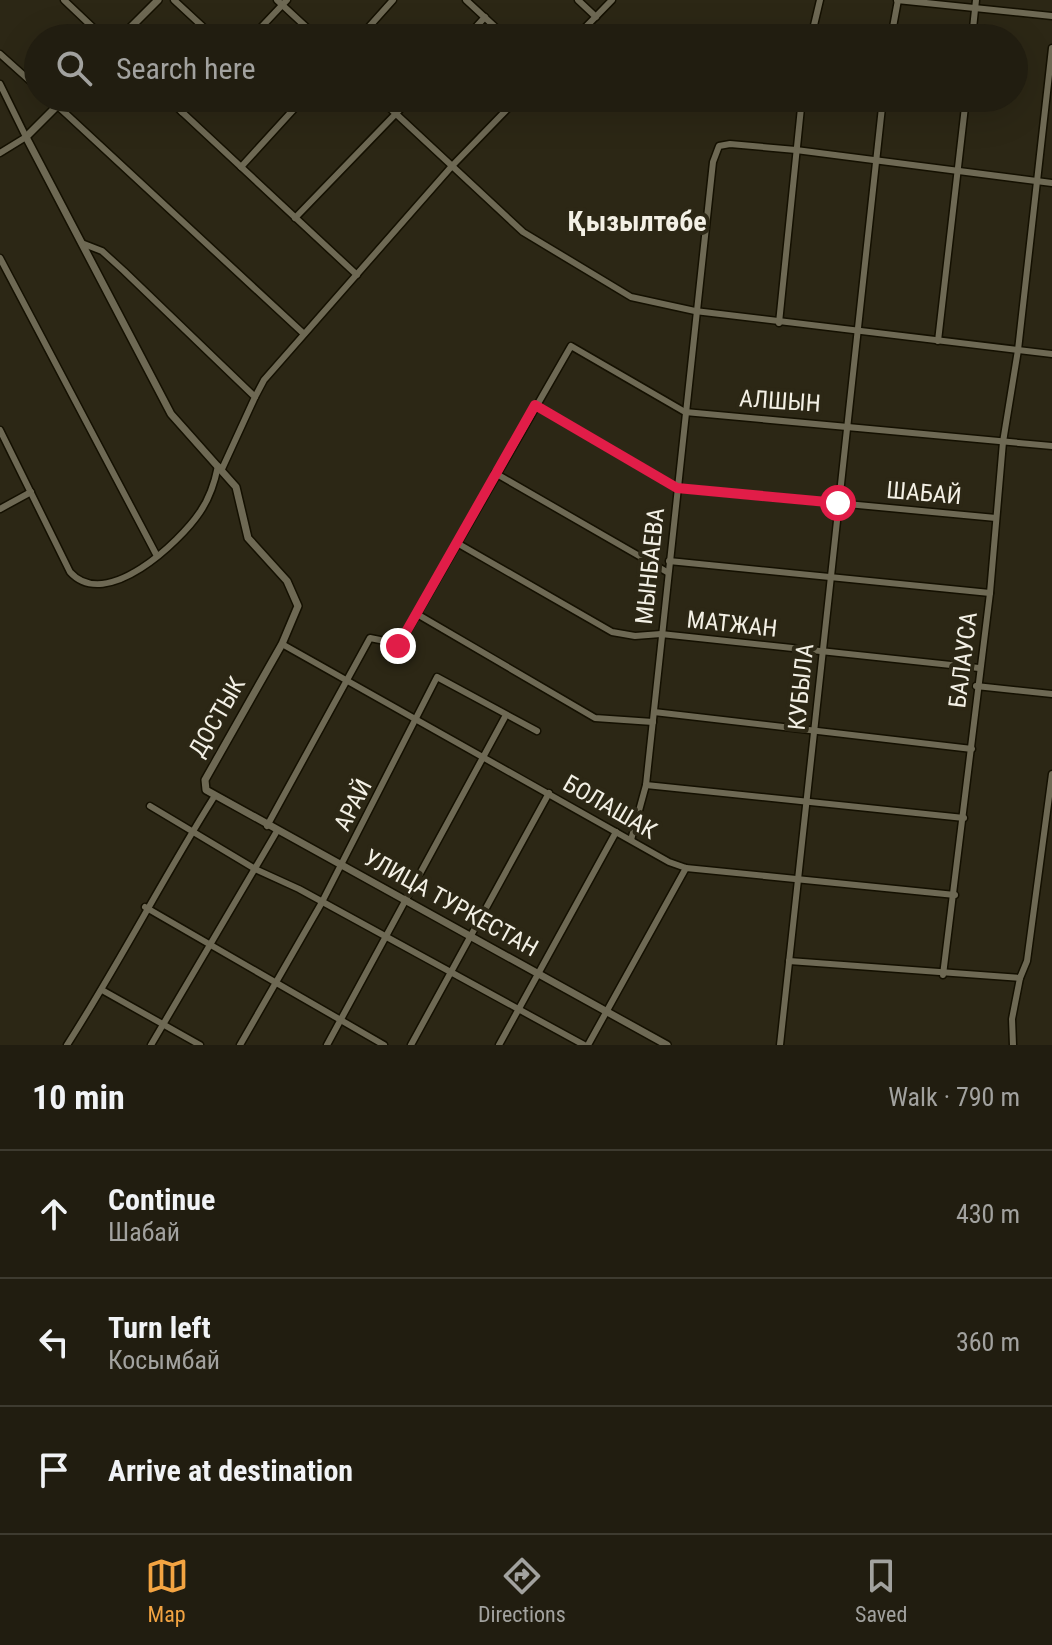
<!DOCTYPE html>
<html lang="en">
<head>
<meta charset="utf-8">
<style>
  body { margin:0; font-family:"Roboto Condensed",sans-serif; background:#2d2a1e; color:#f1f3f6 }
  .stop { position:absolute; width:24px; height:24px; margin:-18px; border:6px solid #e11d48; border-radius:50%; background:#fff }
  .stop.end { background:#e11d48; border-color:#fff; box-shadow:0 2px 8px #0008 }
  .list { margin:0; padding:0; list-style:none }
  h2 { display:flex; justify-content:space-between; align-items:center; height:104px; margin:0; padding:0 32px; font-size:34px }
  h2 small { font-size:26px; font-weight:400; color:#a2a29f }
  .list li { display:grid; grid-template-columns:52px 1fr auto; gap:24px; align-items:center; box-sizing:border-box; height:128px; padding:0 32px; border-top:2px solid #3e3b30 }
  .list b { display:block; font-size:30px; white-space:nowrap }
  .list p { margin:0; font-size:26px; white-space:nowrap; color:#a2a29f }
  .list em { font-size:26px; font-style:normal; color:#a2a29f }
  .icon { flex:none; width:44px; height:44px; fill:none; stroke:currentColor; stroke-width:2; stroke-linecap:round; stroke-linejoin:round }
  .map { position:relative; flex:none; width:1052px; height:1045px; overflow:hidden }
  .search { position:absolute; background:#211d10; box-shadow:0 8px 32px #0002; left:24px; right:24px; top:24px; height:88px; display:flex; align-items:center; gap:20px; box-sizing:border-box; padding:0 28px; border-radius:44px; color:#a2a29f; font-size:30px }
  .sheet { height:488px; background:#211d10 }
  nav { display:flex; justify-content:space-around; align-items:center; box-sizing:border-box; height:112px; border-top:2px solid #3e3b30; background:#211d10; font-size:22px; color:#a2a29f }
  nav a { display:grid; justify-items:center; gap:4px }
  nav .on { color:#f3a442 }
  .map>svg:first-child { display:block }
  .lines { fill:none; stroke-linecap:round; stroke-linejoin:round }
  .minor-casing { stroke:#141001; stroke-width:9 }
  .tertiary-casing { stroke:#141001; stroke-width:10 }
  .minor { stroke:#6e6954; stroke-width:6 }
  .tertiary { stroke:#6e6954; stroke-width:7 }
  .route { stroke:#e11d48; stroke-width:10 }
  .labels { text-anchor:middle; stroke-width:8; stroke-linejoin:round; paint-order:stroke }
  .street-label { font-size:24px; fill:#f3f0e5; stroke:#2c2715 }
  .quarter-label { font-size:28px; font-weight:bold; fill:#f3f0e5; stroke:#2c2715 }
</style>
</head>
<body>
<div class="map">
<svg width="1052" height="1045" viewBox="0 0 1052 1045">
  <rect width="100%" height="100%" fill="#2c2715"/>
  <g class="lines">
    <g class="minor-casing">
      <g id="minor">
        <polyline points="64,0 104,38"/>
        <polyline points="174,0 215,38"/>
        <polyline points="277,0 318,38"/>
        <polyline points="466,0 507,38"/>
        <polyline points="578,0 596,17"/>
        <polyline points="897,0 1052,16"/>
        <polyline points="251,38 287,0"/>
        <polyline points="359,38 393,0"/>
        <polyline points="466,38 485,17"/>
        <polyline points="575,38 612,0"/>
        <polyline points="811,38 820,0"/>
        <polyline points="891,38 898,0"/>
        <polyline points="972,38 976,0"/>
        <polyline points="0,54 38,88"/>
        <polyline points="0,84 26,137 0,153"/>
        <polyline points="49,98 304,334"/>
        <polyline points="167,98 357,275"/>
        <polyline points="379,98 523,232 631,297 695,311 1052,354"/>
        <polyline points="182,112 195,98"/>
        <polyline points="241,167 304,98"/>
        <polyline points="295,218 411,98"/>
        <polyline points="84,244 102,251 124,271 255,397 222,469"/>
        <polyline points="0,258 157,556"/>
        <polyline points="779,323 802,98"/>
        <polyline points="938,341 966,98"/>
        <polyline points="255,397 264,380 452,166 518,98"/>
        <polyline points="535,405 677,488 996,518"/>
        <path d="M0,430L70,572C106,612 180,542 200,512C209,499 215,481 218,466"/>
        <polyline points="495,473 667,572"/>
        <polyline points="0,509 31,492"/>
        <polyline points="457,543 612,632 635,636 661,634 979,668"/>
        <polyline points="669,561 990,593"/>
        <polyline points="417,614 595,718 653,722"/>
        <polyline points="282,644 669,862 686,868 955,895"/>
        <polyline points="976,686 1052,694"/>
        <polyline points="654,712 972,749"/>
        <polyline points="646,785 964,818"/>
        <polyline points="150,806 255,869 299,889 584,1045"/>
        <polyline points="267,826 370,638 400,644 571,346 685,412 1052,446"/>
        <polyline points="631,840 646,785 713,162 719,146 730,144 796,150 1052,183"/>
        <polyline points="145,907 384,1045"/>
        <polyline points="789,961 1020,978 1027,961 1052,774"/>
        <polyline points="943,975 990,593 1003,442 1018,350 1052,48"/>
        <polyline points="102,990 200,1045"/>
        <path d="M67,1045C119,964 163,878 214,797"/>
        <polyline points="151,1045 277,831"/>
        <polyline points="240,1045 321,904 437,677 537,731"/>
        <polyline points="327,1045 506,715"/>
        <polyline points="411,1045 549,793"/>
        <polyline points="499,1045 616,832"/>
        <polyline points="588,1045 686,868"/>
        <polyline points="780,1045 883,98"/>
        <polyline points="1013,1045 1012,1019 1020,978"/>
      </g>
    </g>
    <g class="tertiary-casing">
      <g id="tertiary">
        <polyline points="120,38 158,0"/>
        <polyline points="65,98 26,137 171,414 236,487 248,538 287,581 298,606 282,644 205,780 206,790 667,1045"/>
      </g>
    </g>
    <use href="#minor" class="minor"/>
    <use href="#tertiary" class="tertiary"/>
  </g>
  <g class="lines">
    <polyline class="route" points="398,646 535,405 677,488 838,503"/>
  </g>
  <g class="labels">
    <g class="street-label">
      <text transform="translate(780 401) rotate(4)" y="8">АЛШЫН</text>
      <text transform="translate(924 493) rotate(5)" y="8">ШАБАЙ</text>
      <text transform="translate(650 566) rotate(-84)" y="8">МЫНБАЕВА</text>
      <text transform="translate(732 624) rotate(6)" y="8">МАТЖАН</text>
      <text transform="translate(963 660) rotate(-83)" y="8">БАЛАУСА</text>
      <text transform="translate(801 687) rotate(-84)" y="8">КУБЫЛА</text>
      <text transform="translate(217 717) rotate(-60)" y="8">ДОСТЫК</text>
      <text transform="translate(353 805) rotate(-63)" y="8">АРАЙ</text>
      <text transform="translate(610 807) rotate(30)" y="8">БОЛАШАК</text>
      <text transform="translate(451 903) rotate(29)" y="8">УЛИЦА ТУРКЕСТАН</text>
    </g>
    <g class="quarter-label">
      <text x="637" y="231">Қызылтөбе</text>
    </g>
  </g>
</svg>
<div class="stop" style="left:838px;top:503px"></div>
<div class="stop end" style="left:398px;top:646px"></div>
<div class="search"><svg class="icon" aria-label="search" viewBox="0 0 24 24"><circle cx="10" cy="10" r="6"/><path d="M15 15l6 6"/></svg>Search here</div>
</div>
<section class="sheet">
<h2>10 min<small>Walk · 790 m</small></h2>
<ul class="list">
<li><svg class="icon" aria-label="ahead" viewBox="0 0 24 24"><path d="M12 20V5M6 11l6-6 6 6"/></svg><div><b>Continue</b><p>Шабай</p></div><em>430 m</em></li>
<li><svg class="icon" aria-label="left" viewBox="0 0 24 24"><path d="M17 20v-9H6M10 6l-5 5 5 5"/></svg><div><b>Turn left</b><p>Косымбай</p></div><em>360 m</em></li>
<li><svg class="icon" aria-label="arrive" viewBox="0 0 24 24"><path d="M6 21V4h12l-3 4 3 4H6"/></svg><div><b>Arrive at destination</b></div></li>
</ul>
</section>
<nav>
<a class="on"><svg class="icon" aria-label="map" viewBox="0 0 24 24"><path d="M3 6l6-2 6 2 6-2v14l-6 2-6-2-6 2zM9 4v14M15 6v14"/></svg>Map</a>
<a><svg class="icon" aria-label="directions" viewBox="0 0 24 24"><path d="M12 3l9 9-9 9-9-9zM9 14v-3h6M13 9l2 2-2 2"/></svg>Directions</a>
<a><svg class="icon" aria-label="saved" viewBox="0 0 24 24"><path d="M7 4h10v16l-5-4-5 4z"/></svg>Saved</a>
</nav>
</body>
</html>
